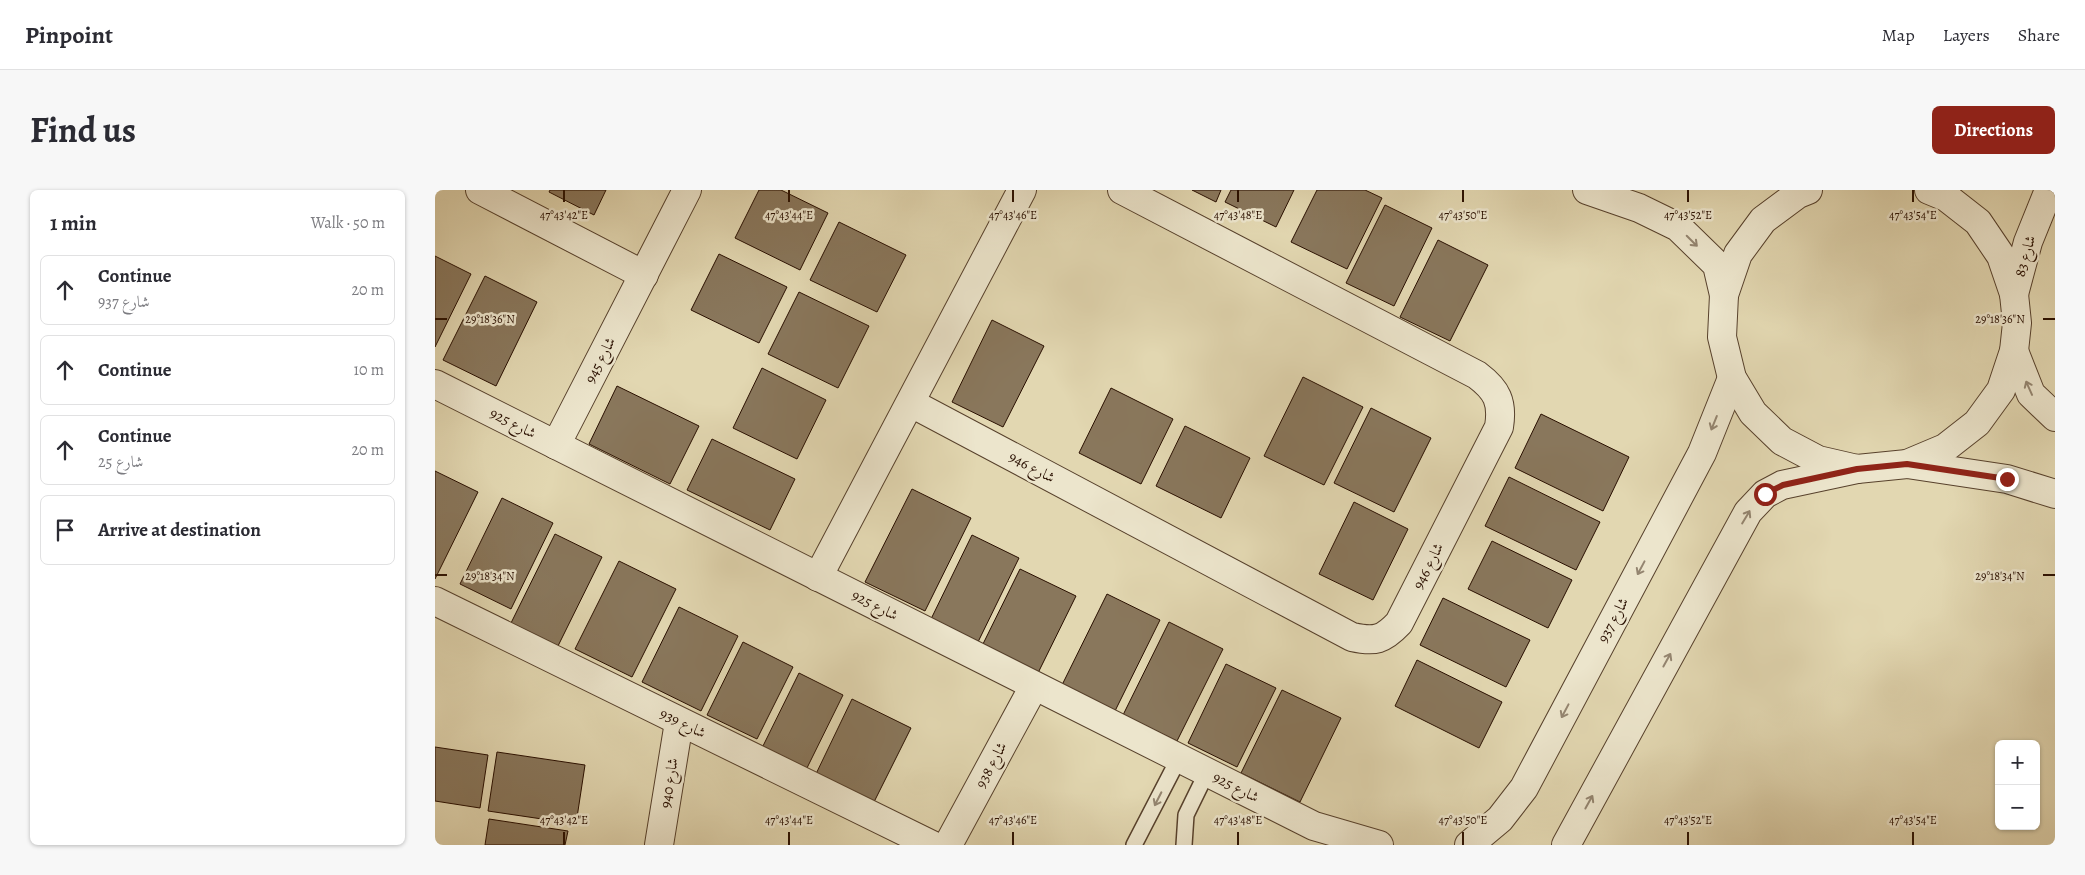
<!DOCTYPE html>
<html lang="en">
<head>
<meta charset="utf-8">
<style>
  body { margin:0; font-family:Alegreya,Amiri,serif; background:#f7f7f7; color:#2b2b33 }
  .controls { position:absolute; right:15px; bottom:15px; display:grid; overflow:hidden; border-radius:8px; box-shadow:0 1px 4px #0004 }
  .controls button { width:45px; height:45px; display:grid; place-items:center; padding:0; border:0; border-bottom:1px solid #e1e1e2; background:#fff; color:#2b2b33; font:25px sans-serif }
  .stop { position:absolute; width:15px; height:15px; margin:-11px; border:4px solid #8f2418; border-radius:50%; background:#fff }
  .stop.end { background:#8f2418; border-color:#fff; box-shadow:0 1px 5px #0008 }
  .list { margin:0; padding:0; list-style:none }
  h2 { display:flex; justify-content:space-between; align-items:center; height:65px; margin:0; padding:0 20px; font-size:21px }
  h2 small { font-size:16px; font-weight:400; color:#7c7c81 }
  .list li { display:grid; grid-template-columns:32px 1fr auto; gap:15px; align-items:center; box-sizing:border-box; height:70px; margin:0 10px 10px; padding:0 10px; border:1px solid #e1e1e2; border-radius:8px }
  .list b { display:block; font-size:19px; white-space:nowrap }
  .list p { margin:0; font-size:16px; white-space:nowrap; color:#7c7c81 }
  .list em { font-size:16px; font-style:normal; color:#7c7c81 }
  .icon { flex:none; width:28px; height:28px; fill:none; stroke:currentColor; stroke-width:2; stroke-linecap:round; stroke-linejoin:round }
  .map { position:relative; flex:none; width:1620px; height:655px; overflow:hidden; border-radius:8px }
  header { display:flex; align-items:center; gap:30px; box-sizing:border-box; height:70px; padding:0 25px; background:#fff; border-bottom:1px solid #e1e1e2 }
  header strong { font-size:24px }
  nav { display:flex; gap:28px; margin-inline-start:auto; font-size:18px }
  .intro { display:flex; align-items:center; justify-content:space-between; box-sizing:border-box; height:120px; padding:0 30px }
  h1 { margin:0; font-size:35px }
  .button { padding:12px 22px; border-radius:8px; background:#8f2418; color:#fff; font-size:18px; font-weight:700 }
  main { display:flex; gap:30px; padding:0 30px }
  aside { flex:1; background:#fff; border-radius:8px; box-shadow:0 1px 4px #0004 }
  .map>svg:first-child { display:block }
  .building { fill:#89775c; stroke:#290f00 }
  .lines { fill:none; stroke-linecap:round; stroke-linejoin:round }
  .service-casing { stroke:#57412c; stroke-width:18 }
  .minor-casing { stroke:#57412c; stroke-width:30 }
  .tertiary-casing { stroke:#57412c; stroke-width:30 }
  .service { stroke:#ece5cc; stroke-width:15 }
  .minor { stroke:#ece5cc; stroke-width:28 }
  .tertiary { stroke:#ece5cc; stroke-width:28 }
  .oneway { stroke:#948570 }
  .route { stroke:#8f2418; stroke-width:6 }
  .ticks { fill:none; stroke:#290f00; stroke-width:2 }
  .labels { text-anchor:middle; stroke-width:5; stroke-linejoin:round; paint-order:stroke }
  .street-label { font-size:15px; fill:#290f00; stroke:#ece5cc }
  .ticks-label { font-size:12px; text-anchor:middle; fill:#290f00; stroke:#ece5cc; stroke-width:5; stroke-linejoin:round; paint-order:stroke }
</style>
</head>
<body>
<header>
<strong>Pinpoint</strong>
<nav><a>Map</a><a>Layers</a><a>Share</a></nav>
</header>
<div class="intro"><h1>Find us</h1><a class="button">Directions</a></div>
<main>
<aside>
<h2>1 min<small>Walk · 50 m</small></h2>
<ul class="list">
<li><svg class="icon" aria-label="ahead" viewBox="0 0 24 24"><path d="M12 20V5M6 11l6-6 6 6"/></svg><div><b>Continue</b><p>شارع 937</p></div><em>20 m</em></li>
<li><svg class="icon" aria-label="ahead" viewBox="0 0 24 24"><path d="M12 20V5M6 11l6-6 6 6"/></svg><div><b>Continue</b></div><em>10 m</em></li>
<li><svg class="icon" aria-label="ahead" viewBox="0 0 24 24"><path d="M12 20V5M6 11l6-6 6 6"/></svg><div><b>Continue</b><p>شارع 25</p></div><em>20 m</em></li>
<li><svg class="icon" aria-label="arrive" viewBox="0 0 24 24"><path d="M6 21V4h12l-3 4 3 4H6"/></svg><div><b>Arrive at destination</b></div></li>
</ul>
</aside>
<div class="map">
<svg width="1620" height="655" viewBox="0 0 1620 655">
  <rect width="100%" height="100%" fill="#e2d7b1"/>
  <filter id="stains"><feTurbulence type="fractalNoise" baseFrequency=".004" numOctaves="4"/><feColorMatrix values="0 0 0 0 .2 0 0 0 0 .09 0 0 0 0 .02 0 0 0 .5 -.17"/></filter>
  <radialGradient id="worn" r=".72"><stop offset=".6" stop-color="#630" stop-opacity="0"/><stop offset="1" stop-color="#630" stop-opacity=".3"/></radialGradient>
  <g class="building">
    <polygon points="115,0 171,0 159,25 114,2"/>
    <polygon points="324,0 346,0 393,23 365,80 300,48"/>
    <polygon points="757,0 786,0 781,12"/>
    <polygon points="796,0 859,0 841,37 790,12"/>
    <polygon points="882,0 930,0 947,8 912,79 856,52"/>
    <polygon points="950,15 997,38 959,116 911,93"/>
    <polygon points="404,32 471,65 442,122 375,90"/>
    <polygon points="1003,50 1053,75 1015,151 965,127"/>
    <polygon points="284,64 352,97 324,153 256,120"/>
    <polygon points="0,66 36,84 0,157"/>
    <polygon points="50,86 102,112 61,196 8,170"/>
    <polygon points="364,102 434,136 403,198 333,164"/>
    <polygon points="557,130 609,156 568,237 517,212"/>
    <polygon points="327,178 391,210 362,269 298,238"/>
    <polygon points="868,187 928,217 889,295 829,266"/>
    <polygon points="182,196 264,236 235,294 154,254"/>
    <polygon points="676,198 738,229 706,294 644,263"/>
    <polygon points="936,218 996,248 959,322 899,293"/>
    <polygon points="1106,224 1194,267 1168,321 1080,278"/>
    <polygon points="750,236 815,268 786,328 721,296"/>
    <polygon points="277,249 360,289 335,340 252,300"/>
    <polygon points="0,281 43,302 0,389"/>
    <polygon points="1074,287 1165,332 1141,380 1050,336"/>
    <polygon points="477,299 536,328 490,421 430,392"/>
    <polygon points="67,308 118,333 76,419 25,394"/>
    <polygon points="919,312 973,339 938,410 884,384"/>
    <polygon points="120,344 167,367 122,458 75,435"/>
    <polygon points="537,345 584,368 543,452 496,429"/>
    <polygon points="1057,351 1137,390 1113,438 1033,399"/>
    <polygon points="184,371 241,399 197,487 140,459"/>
    <polygon points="585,379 641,406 602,485 546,458"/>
    <polygon points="672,404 725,430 680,521 627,495"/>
    <polygon points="1008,408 1095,450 1071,497 985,455"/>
    <polygon points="244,417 303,446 266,521 207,492"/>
    <polygon points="734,432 788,459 742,551 688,525"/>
    <polygon points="308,452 358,477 322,549 272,525"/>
    <polygon points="982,470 1067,512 1044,558 960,516"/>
    <polygon points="791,474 841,498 802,577 753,553"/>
    <polygon points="364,483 408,505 370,582 326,560"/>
    <polygon points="847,500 906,528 865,612 806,583"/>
    <polygon points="417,509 476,538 437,616 379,588"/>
    <polygon points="0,557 53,565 45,618 0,611"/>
    <polygon points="62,562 150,575 141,634 53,621"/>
    <polygon points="54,629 133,641 130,655 50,655"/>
  </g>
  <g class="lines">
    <g class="service-casing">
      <g id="service">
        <polyline points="699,655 744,568"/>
        <polyline points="749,655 751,625 772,582"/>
      </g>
    </g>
    <g class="minor-casing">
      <g id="minor">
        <polyline points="45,0 209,85"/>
        <polyline points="0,194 879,636 944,655"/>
        <path d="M476,213L917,447C940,452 948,450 964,433L1064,237C1068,212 1062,200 1042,185L687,0"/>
        <polyline points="121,255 252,0"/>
        <polyline points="383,387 587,0"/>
        <polyline points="0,411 497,655"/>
        <polyline points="224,655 244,532"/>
        <polyline points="513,655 599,496"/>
        <polyline points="1034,655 1065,629 1089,598 1267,263 1297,188"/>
        <polyline points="1131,655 1313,322 1330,304 1347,295 1422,279"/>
      </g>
    </g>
    <g class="tertiary-casing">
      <g id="tertiary">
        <polyline points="1152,0 1204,18 1243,37 1282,75 1289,105"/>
        <polyline points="1373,0 1363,4 1328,30 1303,64 1289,105 1287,147 1297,188 1318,223 1347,251 1383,270 1422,279 1472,274 1510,258 1542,233 1566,200 1579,161 1582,133 1579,104 1566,66 1543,32 1511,7 1494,0"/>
        <polyline points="1579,104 1593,52 1614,0"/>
        <polyline points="1579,161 1596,204 1620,227"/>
        <polyline points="1472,274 1572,289 1620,304"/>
      </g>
    </g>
    <use href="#service" class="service"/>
    <use href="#minor" class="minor"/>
    <use href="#tertiary" class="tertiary"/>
  </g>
  <defs><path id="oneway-shaft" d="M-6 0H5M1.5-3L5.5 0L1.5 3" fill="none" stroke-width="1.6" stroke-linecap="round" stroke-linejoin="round" transform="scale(1.25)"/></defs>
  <g class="oneway">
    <use href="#oneway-shaft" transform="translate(1257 51) rotate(45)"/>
    <use href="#oneway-shaft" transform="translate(1594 198) rotate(-114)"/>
    <use href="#oneway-shaft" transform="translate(1279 233) rotate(112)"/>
    <use href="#oneway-shaft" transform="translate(1311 327) rotate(-59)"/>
    <use href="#oneway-shaft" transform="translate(1206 378) rotate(118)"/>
    <use href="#oneway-shaft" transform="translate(1232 470) rotate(-61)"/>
    <use href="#oneway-shaft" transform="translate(1130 521) rotate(118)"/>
    <use href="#oneway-shaft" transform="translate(723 609) rotate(117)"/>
    <use href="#oneway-shaft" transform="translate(1154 612) rotate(-61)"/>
  </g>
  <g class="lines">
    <polyline class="route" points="1330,304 1348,295 1422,279 1472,274 1572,289"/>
  </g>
  <path class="ticks" d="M129,0V12M354,0V12M578,0V12M803,0V12M1028,0V12M1253,0V12M1478,0V12M0,129H12M1608,129H1620M0,385H12M1608,385H1620M129,642V655M354,642V655M578,642V655M803,642V655M1028,642V655M1253,642V655M1478,642V655"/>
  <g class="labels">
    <g class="street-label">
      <text transform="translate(1590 66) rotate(-74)" y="5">شارع 83</text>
      <text transform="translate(165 170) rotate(-63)" y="5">شارع 945</text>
      <text transform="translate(78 233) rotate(27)" y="5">شارع 925</text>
      <text transform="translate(597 277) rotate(28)" y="5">شارع 946</text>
      <text transform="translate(993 376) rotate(-63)" y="5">شارع 946</text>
      <text transform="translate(440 415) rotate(27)" y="5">شارع 925</text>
      <text transform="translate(1178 430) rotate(-62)" y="5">شارع 937</text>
      <text transform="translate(248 533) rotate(26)" y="5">شارع 939</text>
      <text transform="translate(556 575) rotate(-62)" y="5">شارع 938</text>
      <text transform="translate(234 593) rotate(-81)" y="5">شارع 940</text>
      <text transform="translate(801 597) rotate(27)" y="5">شارع 925</text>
    </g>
  </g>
  <g class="ticks-label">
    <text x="129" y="29">47°43'42"E</text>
    <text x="354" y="29">47°43'44"E</text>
    <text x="578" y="29">47°43'46"E</text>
    <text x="803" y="29">47°43'48"E</text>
    <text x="1028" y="29">47°43'50"E</text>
    <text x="1253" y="29">47°43'52"E</text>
    <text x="1478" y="29">47°43'54"E</text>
    <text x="55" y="133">29°18'36"N</text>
    <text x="1565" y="133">29°18'36"N</text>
    <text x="55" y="390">29°18'34"N</text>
    <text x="1565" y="390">29°18'34"N</text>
    <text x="129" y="634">47°43'42"E</text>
    <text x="354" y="634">47°43'44"E</text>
    <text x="578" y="634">47°43'46"E</text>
    <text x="803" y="634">47°43'48"E</text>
    <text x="1028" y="634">47°43'50"E</text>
    <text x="1253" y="634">47°43'52"E</text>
    <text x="1478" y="634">47°43'54"E</text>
  </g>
  <rect width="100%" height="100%" filter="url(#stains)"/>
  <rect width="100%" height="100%" fill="url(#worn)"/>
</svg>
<div class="controls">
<button>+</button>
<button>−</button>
</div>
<div class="stop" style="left:1330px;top:304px"></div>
<div class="stop end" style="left:1572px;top:289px"></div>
</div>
</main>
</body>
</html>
